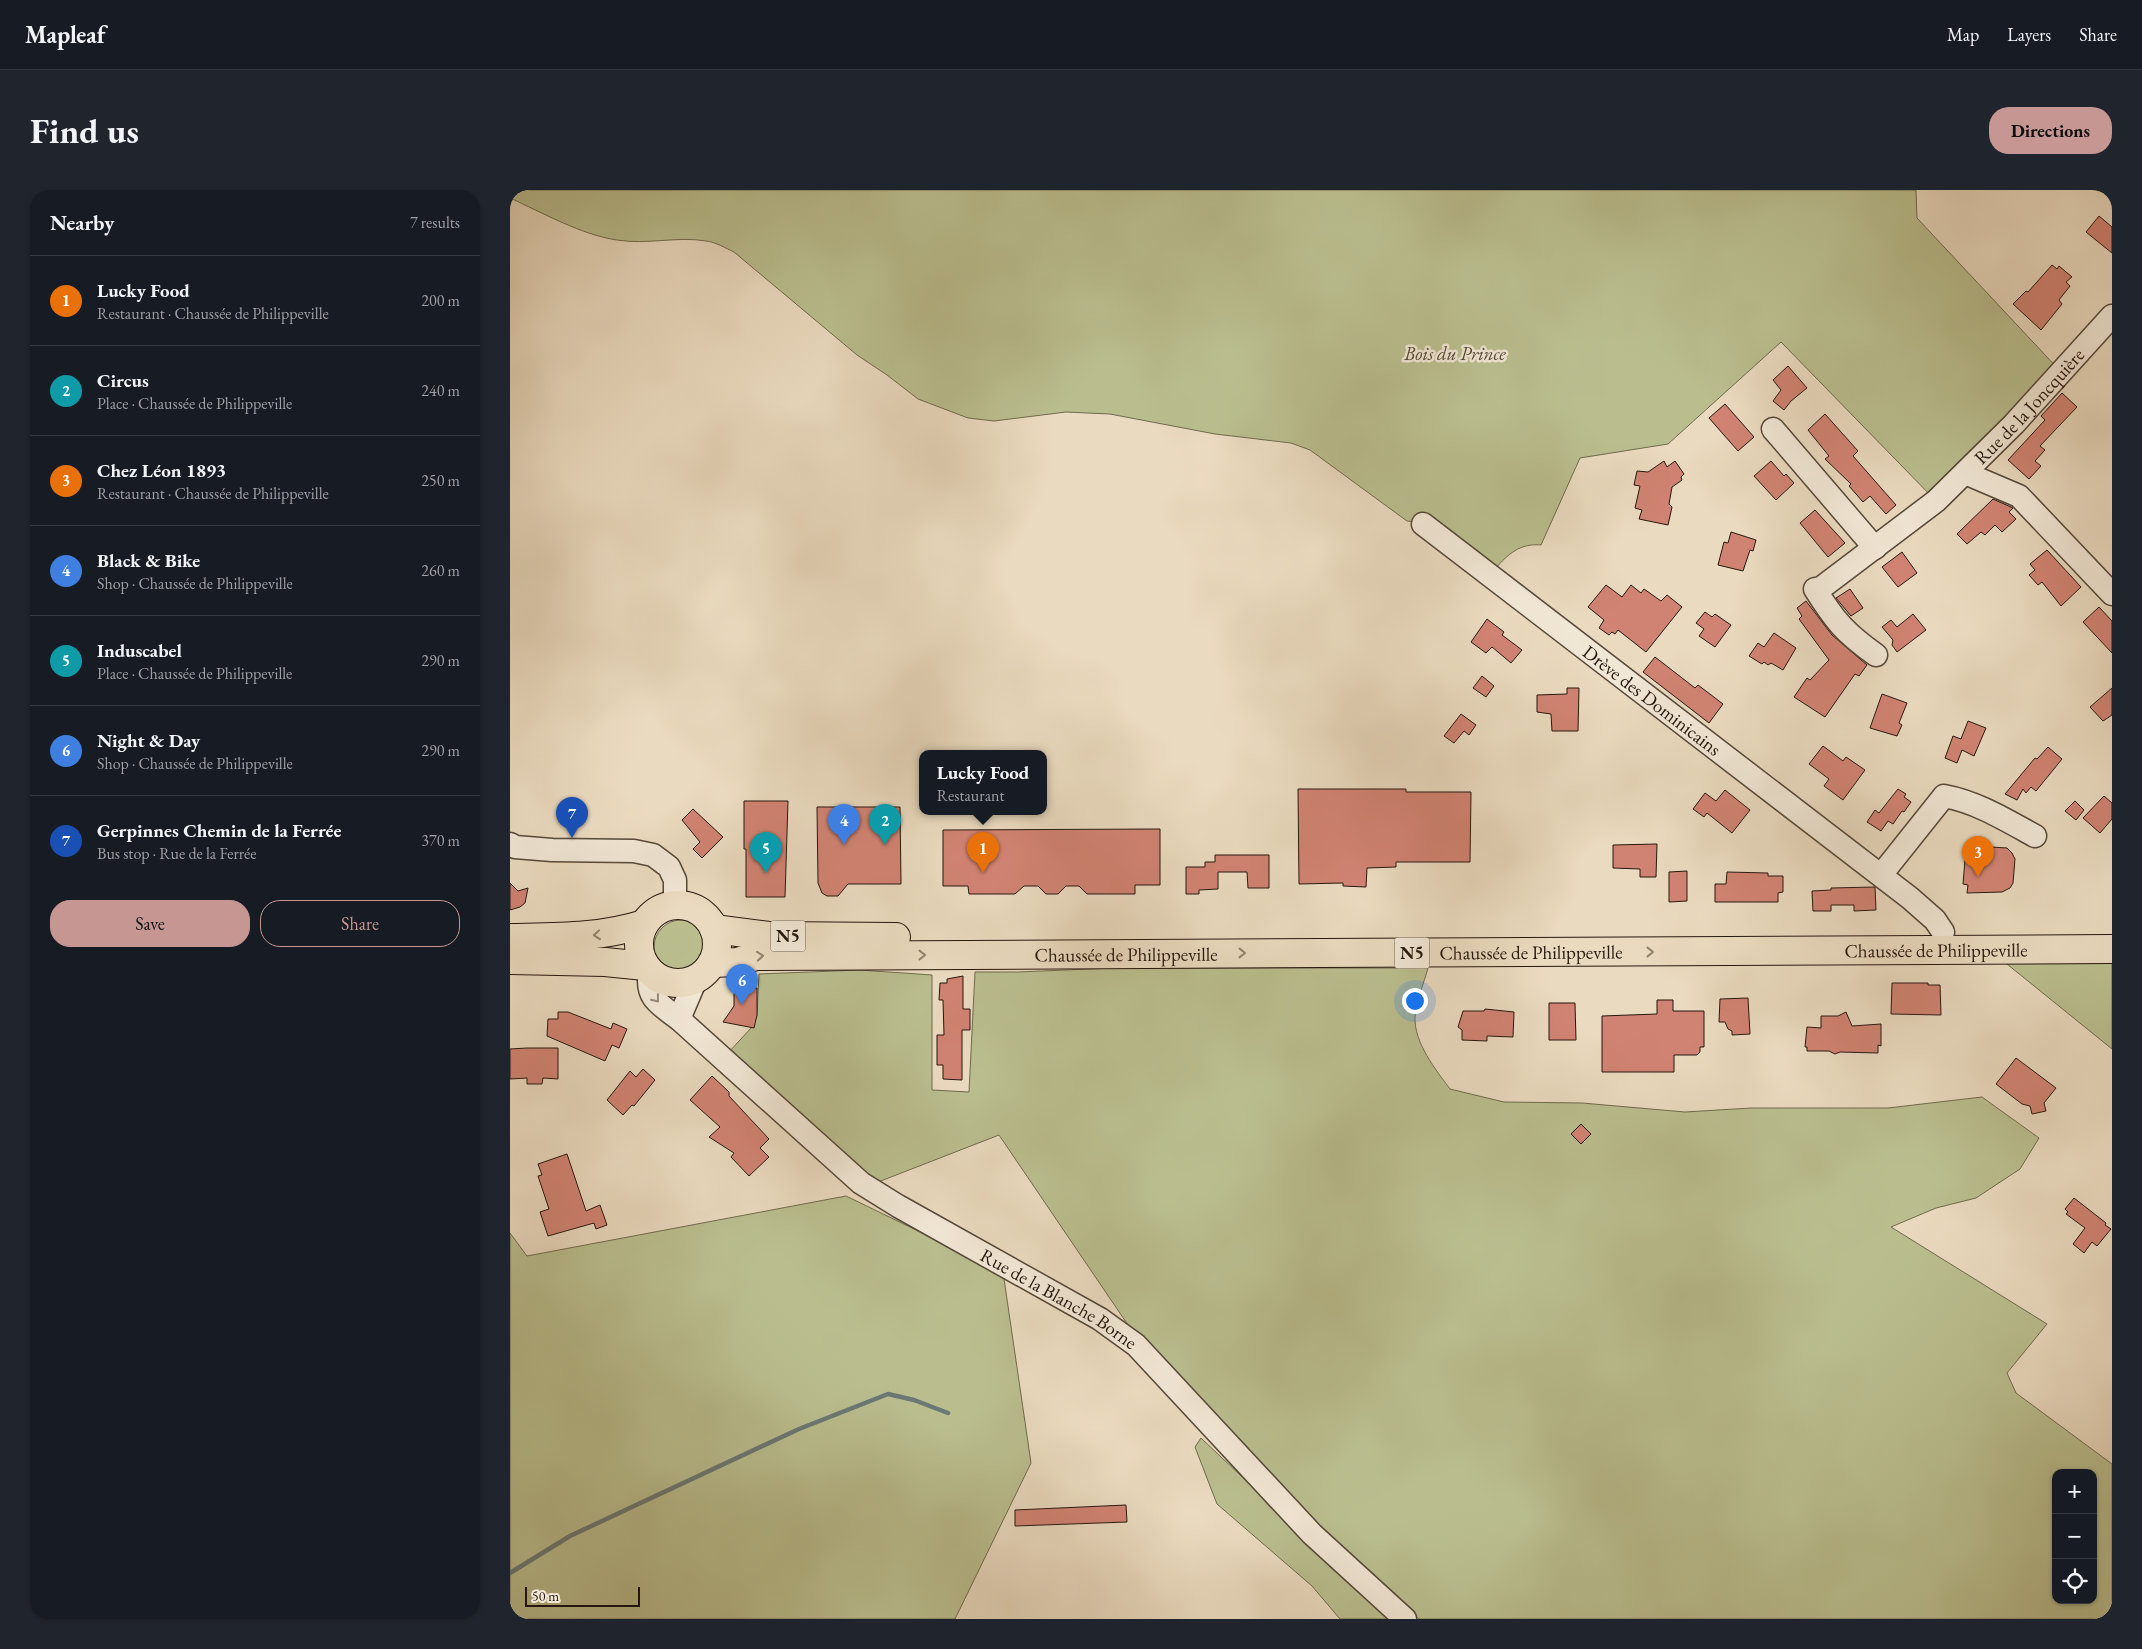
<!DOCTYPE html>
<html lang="en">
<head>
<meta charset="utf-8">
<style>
  body { margin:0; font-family:"EB Garamond",serif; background:#20242c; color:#f1f3f6 }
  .controls { position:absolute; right:15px; bottom:15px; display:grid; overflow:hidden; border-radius:10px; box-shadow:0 1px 4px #0004 }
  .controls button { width:45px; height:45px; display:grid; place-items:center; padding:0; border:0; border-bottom:1px solid #363941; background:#171b24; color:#f1f3f6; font:25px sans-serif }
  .scale { position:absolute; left:15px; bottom:12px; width:115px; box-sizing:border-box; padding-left:5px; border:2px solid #25170e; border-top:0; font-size:14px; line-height:18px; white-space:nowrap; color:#25170e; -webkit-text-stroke:4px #f1e7d5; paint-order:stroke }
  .you { position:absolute; left:904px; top:810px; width:18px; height:18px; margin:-12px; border:4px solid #fff; border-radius:50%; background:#1a73e8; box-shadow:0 0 0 8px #1a73e833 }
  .badge { display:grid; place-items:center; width:32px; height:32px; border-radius:50%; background:#c59692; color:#fff; font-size:16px; font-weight:700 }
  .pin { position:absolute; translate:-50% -41px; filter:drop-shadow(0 1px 2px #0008) }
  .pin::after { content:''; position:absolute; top:26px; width:18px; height:15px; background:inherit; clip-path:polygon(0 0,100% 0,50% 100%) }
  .popup { position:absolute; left:409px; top:560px; width:128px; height:65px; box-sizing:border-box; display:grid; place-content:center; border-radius:10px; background:#171b24; filter:drop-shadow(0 1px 4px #0005); font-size:16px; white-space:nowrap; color:#9ea1a6 }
  .popup b { font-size:19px; color:#f1f3f6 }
  .popup::after { content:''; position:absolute; left:50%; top:100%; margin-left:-10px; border:10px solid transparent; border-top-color:#171b24 }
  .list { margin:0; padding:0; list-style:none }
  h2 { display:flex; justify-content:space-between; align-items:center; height:65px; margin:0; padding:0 20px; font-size:21px }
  h2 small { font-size:16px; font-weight:400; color:#9ea1a6 }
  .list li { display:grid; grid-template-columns:32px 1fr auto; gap:15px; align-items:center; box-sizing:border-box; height:90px; padding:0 20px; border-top:1px solid #363941 }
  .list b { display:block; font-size:19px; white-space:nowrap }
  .list p { margin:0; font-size:16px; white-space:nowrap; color:#9ea1a6 }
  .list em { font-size:16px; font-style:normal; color:#9ea1a6 }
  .actions { display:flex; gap:10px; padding:15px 20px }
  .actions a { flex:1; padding:11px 0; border:1px solid #c59692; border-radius:20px; text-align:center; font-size:18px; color:#c59692 }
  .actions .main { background:#c59692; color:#111 }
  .icon { flex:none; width:28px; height:28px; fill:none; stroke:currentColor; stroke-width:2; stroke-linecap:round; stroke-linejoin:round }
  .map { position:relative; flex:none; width:1602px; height:1429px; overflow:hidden; border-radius:20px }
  header { display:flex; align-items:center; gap:30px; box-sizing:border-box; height:70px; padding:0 25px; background:#171b24; border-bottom:1px solid #363941 }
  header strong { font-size:24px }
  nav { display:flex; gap:28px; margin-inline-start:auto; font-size:18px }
  .intro { display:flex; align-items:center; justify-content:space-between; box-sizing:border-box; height:120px; padding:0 30px }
  h1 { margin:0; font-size:35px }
  .button { padding:12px 22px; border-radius:20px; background:#c59692; color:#111; font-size:18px; font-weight:700 }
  main { display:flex; gap:30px; padding:0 30px }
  aside { flex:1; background:#171b24; border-radius:20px; box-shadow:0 1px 4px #0004 }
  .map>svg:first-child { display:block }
  .green { fill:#babe8f; stroke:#706a4e; fill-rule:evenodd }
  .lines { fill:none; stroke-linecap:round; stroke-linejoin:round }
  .stream { stroke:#6b7875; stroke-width:4.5 }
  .building { fill:#d18373; stroke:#25170e }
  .minor-casing { stroke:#56483a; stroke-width:25 }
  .major-casing { stroke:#25170e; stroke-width:30 }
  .highway-casing { stroke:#25170e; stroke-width:30 }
  .minor { stroke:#f1e7d5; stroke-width:22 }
  .major { stroke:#eadabf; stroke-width:28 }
  .highway { stroke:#eadabf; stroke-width:28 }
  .oneway { stroke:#91826f }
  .oneway2 { stroke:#95897b }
  .labels { text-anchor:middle; stroke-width:5; stroke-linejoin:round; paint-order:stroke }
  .shield { fill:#f1e7d5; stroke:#62554a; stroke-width:1 }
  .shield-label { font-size:18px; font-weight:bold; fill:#25170e }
  .park-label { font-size:19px; font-style:italic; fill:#524935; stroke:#f1e7d5 }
  .street-label { font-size:19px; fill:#25170e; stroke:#f1e7d5 }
</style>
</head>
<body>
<header>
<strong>Mapleaf</strong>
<nav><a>Map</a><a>Layers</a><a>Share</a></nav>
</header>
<div class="intro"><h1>Find us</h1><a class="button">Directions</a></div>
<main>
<aside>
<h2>Nearby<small>7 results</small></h2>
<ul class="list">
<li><span class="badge" style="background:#e8710a">1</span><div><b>Lucky Food</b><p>Restaurant · Chaussée de Philippeville</p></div><em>200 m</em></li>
<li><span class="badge" style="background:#0f9aa8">2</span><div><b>Circus</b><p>Place · Chaussée de Philippeville</p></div><em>240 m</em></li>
<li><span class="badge" style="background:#e8710a">3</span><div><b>Chez Léon 1893</b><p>Restaurant · Chaussée de Philippeville</p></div><em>250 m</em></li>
<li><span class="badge" style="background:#3f7fe0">4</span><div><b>Black &amp; Bike</b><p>Shop · Chaussée de Philippeville</p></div><em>260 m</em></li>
<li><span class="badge" style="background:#0f9aa8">5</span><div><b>Induscabel</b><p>Place · Chaussée de Philippeville</p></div><em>290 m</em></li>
<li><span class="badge" style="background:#3f7fe0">6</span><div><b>Night &amp; Day</b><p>Shop · Chaussée de Philippeville</p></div><em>290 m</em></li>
<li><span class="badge" style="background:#1a4fb4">7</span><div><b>Gerpinnes Chemin de la Ferrée</b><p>Bus stop · Rue de la Ferrée</p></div><em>370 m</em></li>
</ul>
<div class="actions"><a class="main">Save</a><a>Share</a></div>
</aside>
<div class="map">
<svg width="1602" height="1429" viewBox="0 0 1602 1429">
  <rect width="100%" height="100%" fill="#eadabf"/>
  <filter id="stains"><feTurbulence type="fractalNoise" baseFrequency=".004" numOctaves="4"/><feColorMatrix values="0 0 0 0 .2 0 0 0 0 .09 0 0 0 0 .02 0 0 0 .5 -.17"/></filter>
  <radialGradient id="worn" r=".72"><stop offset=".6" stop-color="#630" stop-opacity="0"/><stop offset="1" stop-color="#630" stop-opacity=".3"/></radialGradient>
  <g class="green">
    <path d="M0,0H1406L1407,28L1551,182L1426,311L1271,152L1158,254L1070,268L1031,355C1010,353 998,364 985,379L925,334L897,331L800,260L781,253L705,244L600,224L556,222L484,231L458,228L408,209L377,185L347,165L224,62C215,58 206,52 196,51C167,46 137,55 107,50C72,45 33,23 0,8Z"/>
    <circle cx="171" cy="757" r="27"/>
    <polygon points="1602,769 1602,859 1492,770"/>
    <path d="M603,778H918C914,793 906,811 905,827C904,853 926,880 940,899L994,912L1072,913L1175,922L1241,918H1378L1472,907L1529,948L1510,979L1466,1008L1426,1018L1381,1037L1537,1134L1497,1183L1506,1203L1602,1274V1429H909L747,1281L618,1135L489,945L363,994L217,864L243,836L247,825L249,784L350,780L422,785V900L459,902L465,782H508ZM1546,1283H1583V1410H1546Z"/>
    <polygon points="336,1006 493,1082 521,1273 445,1429 0,1429 0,1043 17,1066"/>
    <polygon points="691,1248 824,1374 886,1429 830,1429 802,1396 707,1314 685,1257"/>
  </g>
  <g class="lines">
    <polyline class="stream" points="0,1383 60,1346 289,1239 378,1204 404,1210 438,1223"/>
  </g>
  <g class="building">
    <polygon points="1589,26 1602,37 1602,63 1576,42"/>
    <polygon points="1542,75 1547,79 1549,76 1562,87 1556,92 1560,96 1549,110 1552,114 1531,140 1503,114 1516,101 1518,102"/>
    <polygon points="1278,176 1297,198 1281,211 1274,220 1263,211 1271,200 1263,190"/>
    <polygon points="1552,203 1567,217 1530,256 1535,260 1525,271 1531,276 1519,289 1498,270 1535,230 1531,226"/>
    <polygon points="1215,214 1244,247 1228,261 1199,228"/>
    <polygon points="1315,224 1348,261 1343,266 1386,315 1376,324 1360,306 1353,312 1339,296 1341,294 1315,269 1319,266 1298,240"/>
    <polygon points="1154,271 1157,277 1165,271 1174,284 1171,287 1172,290 1162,297 1159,314 1162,317 1158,335 1129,329 1132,320 1125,318 1130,296 1124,295 1127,281 1138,282"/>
    <polygon points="1261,271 1274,286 1276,284 1284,293 1266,310 1244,286"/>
    <polygon points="1483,309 1501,317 1503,318 1499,322 1506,329 1492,342 1485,335 1475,345 1471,342 1457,354 1447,344"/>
    <polygon points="1305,320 1335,353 1318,367 1290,333"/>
    <polygon points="1221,342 1246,350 1243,361 1240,360 1233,381 1208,375 1214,352 1218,353"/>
    <polygon points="1537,360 1571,397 1551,416 1532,392 1528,395 1519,385 1525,380 1520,374"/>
    <polygon points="1392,362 1407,383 1388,397 1372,377"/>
    <polygon points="1096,395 1112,407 1121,395 1131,403 1134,399 1151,411 1157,405 1172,417 1136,462 1108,440 1105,444 1102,442 1099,445 1089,438 1094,430 1078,417"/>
    <polygon points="1340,399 1353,418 1341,426 1326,408"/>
    <polygon points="1296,411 1322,445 1357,475 1349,486 1345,484 1315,527 1284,507 1297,488 1300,490 1319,470 1289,429 1292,426 1287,418"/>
    <polygon points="1589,417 1602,431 1602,463 1573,432"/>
    <polygon points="1195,422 1202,427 1205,424 1221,435 1205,457 1189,446 1194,439 1186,433"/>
    <polygon points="1403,424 1416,440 1387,462 1382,455 1383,450 1372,437 1381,430 1387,437"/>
    <polygon points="977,429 994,442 992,445 1012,460 1001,473 982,457 976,463 961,452"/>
    <polygon points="1264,443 1286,458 1273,480 1261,473 1258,475 1254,472 1252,474 1239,466 1248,453 1254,457"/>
    <polygon points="1145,467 1185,498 1188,495 1213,514 1199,533 1133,482"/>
    <polygon points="972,486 984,496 976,507 963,498"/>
    <polygon points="1057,498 1069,498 1068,541 1042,541 1041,524 1027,522 1027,505 1057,504"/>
    <polygon points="1602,498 1602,525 1593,531 1580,517"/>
    <polygon points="1372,504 1397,513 1389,533 1392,535 1387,546 1360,538"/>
    <polygon points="951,524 966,535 959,545 954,541 944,553 934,546"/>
    <polygon points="1458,531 1476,538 1464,566 1452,560 1447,573 1435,568 1443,546 1451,549"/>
    <polygon points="1313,556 1333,571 1336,567 1355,580 1333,610 1314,596 1319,589 1299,574"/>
    <polygon points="1538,557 1552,569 1526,601 1521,597 1516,603 1513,599 1507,610 1495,604 1525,568 1527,569"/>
    <polygon points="788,599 896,599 896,602 961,602 960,672 886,672 886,677 857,678 856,697 833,696 833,693 789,694"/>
    <polygon points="1388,599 1396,604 1394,607 1401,612 1394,622 1392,621 1383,634 1378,631 1371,641 1357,632 1365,620 1369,623"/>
    <polygon points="1215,600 1240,620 1222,643 1197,623 1194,627 1183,619 1195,603 1206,611"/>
    <polygon points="1594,606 1602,613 1602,629 1590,643 1573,628"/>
    <polygon points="234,611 278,611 275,707 236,707 236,659 234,659"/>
    <polygon points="1565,611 1574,620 1566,630 1555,621"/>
    <polygon points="307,617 390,617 391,694 338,694 328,706 317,706 312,703 308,693"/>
    <polygon points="183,619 213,647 192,668 183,659 190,652 172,630"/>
    <polygon points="650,639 650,695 625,695 625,704 577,704 569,696 556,696 548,704 536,704 528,696 514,696 505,704 459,704 458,696 433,696 433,640"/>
    <polygon points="1147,654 1146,687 1130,687 1130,679 1103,678 1103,655"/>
    <polygon points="1465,656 1497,658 1502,663 1505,669 1503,693 1500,698 1492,702 1457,703 1458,695 1453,694 1455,670 1464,669"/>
    <polygon points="705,665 759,665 759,698 738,698 737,682 708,682 708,699 689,700 689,704 676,704 676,677 695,677 695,672 705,672"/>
    <polygon points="1177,681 1177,711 1159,712 1159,682"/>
    <polygon points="1217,682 1258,683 1258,686 1273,686 1273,702 1268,703 1268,712 1205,712 1205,694 1216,694"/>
    <polygon points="0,693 8,701 18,698 15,713 10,717 0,720"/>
    <polygon points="1365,697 1366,720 1344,721 1344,715 1321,715 1321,721 1303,721 1302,701 1321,700 1321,698"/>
    <polygon points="453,786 453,819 460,819 460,840 452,840 452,890 433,889 433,875 427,875 427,845 434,845 433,810 429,810 430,793 437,793 437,789"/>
    <polygon points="1382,793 1418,793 1418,795 1430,795 1431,825 1381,824"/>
    <polygon points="229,798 247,798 247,825 244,838 213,832 224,816 224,802 229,802"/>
    <polygon points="1238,808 1240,844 1222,845 1222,841 1218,839 1215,832 1209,832 1210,809"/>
    <polygon points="1147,810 1163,810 1163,821 1194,821 1194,857 1190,857 1190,862 1187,865 1164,865 1164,882 1092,882 1092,826 1147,824"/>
    <polygon points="1039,813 1065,813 1066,850 1039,850"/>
    <polygon points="975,819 1004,822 1003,847 977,846 977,851 952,850 952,840 948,837 953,821 974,821"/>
    <polygon points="48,822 58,822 101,839 103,833 117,839 109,858 102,855 95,871 37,846 38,829 48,829"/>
    <polygon points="1336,822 1342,836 1371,834 1371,856 1368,855 1368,863 1330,862 1325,864 1319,861 1297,861 1297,857 1295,857 1297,837 1311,838 1311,826 1328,826"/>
    <polygon points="17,858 48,858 48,889 33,888 32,894 17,894 17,888 0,889 0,859"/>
    <polygon points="1506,868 1546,898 1534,913 1536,921 1522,924 1520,916 1512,914 1486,894"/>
    <polygon points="133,879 145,890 124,916 122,915 113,925 97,910 120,881 126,887"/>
    <polygon points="202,886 219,902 219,906 259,949 250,958 259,967 239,986 221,967 224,963 199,947 210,937 180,910"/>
    <polygon points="1071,934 1081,944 1071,954 1061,944"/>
    <polygon points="57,964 76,1021 90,1015 97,1035 86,1039 84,1033 38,1046 30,1022 39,1019 28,986 32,985 28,974"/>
    <polygon points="1564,1008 1596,1033 1595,1035 1601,1039 1587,1056 1582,1052 1574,1063 1563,1054 1575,1038 1556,1024 1558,1022 1555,1019"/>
    <polygon points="616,1315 617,1332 505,1336 505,1320"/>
  </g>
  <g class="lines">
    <g class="minor-casing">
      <g id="minor">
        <polyline points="1263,239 1365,358"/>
        <polyline points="1455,283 1509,306 1602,404"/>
        <path id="s1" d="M913,334L1400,708L1425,730L1433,742"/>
        <path id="s2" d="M1366,465C1335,443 1325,431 1305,399L1311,398L1426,311L1504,234L1602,126"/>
        <polyline points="0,654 5,657 42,660 124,661 143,665 159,677 165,690 165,715"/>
        <path d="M1371,685L1434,606C1467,612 1496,630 1525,646"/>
        <path id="s3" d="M140,781C135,808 149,814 169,829L351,993L388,1016L590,1129L626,1155L802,1344L895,1429"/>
        <polyline points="169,829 186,789"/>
      </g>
    </g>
    <g class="major-casing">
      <g id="major">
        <circle cx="168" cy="754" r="39"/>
        <polyline points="204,739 259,746 386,747"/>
        <path id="s4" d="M202,773L227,772L246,766L1602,759"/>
      </g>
    </g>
    <g class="highway-casing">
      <g id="highway">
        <path d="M0,748C47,747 89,748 134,734"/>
        <polyline points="0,770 95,772 135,776"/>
      </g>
    </g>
    <use href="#minor" class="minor"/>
    <use href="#major" class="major"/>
    <use href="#highway" class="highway"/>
  </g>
  <defs><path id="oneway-chevron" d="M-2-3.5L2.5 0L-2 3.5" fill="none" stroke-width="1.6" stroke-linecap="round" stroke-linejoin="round" transform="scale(1.25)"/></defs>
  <g class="oneway">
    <use href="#oneway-chevron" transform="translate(87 745) rotate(174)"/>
    <use href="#oneway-chevron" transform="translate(1140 762)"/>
    <use href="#oneway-chevron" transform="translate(732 763)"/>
    <use href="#oneway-chevron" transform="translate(412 765)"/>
    <use href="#oneway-chevron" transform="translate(250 766) rotate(-5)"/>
  </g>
  <use class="oneway2" href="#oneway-chevron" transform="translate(146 809) rotate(52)"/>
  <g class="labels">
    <g class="shield">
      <rect x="260.5" y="730.5" width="35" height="31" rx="4"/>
      <rect x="884.5" y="747.5" width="35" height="31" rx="4"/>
    </g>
    <g class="shield-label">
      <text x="278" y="752">N5</text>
      <text x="902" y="769">N5</text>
    </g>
    <g class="park-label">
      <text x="945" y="170">Bois du Prince</text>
    </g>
    <g class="street-label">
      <text dy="7" stroke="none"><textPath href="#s2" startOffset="374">Rue de la Joncquière</textPath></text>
      <text dy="7" stroke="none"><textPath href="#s1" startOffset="289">Drève des Dominicains</textPath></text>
      <text dy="7" stroke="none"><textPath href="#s4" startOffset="1225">Chaussée de Philippeville</textPath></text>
      <text dy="7" stroke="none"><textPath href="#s4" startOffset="820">Chaussée de Philippeville</textPath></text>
      <text dy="7" stroke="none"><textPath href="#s4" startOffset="415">Chaussée de Philippeville</textPath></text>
      <text dy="7" stroke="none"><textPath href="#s3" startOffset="535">Rue de la Blanche Borne</textPath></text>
    </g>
  </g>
  <rect width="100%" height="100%" filter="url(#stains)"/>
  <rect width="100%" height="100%" fill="url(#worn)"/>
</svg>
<div class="controls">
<button>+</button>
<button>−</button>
<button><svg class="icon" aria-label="locate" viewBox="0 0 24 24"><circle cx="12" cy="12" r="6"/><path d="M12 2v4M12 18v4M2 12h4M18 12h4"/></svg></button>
</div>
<div class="scale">50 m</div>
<div class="you"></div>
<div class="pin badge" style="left:473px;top:683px;background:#e8710a">1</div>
<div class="popup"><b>Lucky Food</b>Restaurant</div>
<div class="pin badge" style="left:375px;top:655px;background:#0f9aa8">2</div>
<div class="pin badge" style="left:1468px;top:687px;background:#e8710a">3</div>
<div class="pin badge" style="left:334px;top:655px;background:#3f7fe0">4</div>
<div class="pin badge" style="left:256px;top:683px;background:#0f9aa8">5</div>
<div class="pin badge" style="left:232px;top:815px;background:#3f7fe0">6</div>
<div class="pin badge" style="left:62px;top:648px;background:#1a4fb4">7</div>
</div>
</main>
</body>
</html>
